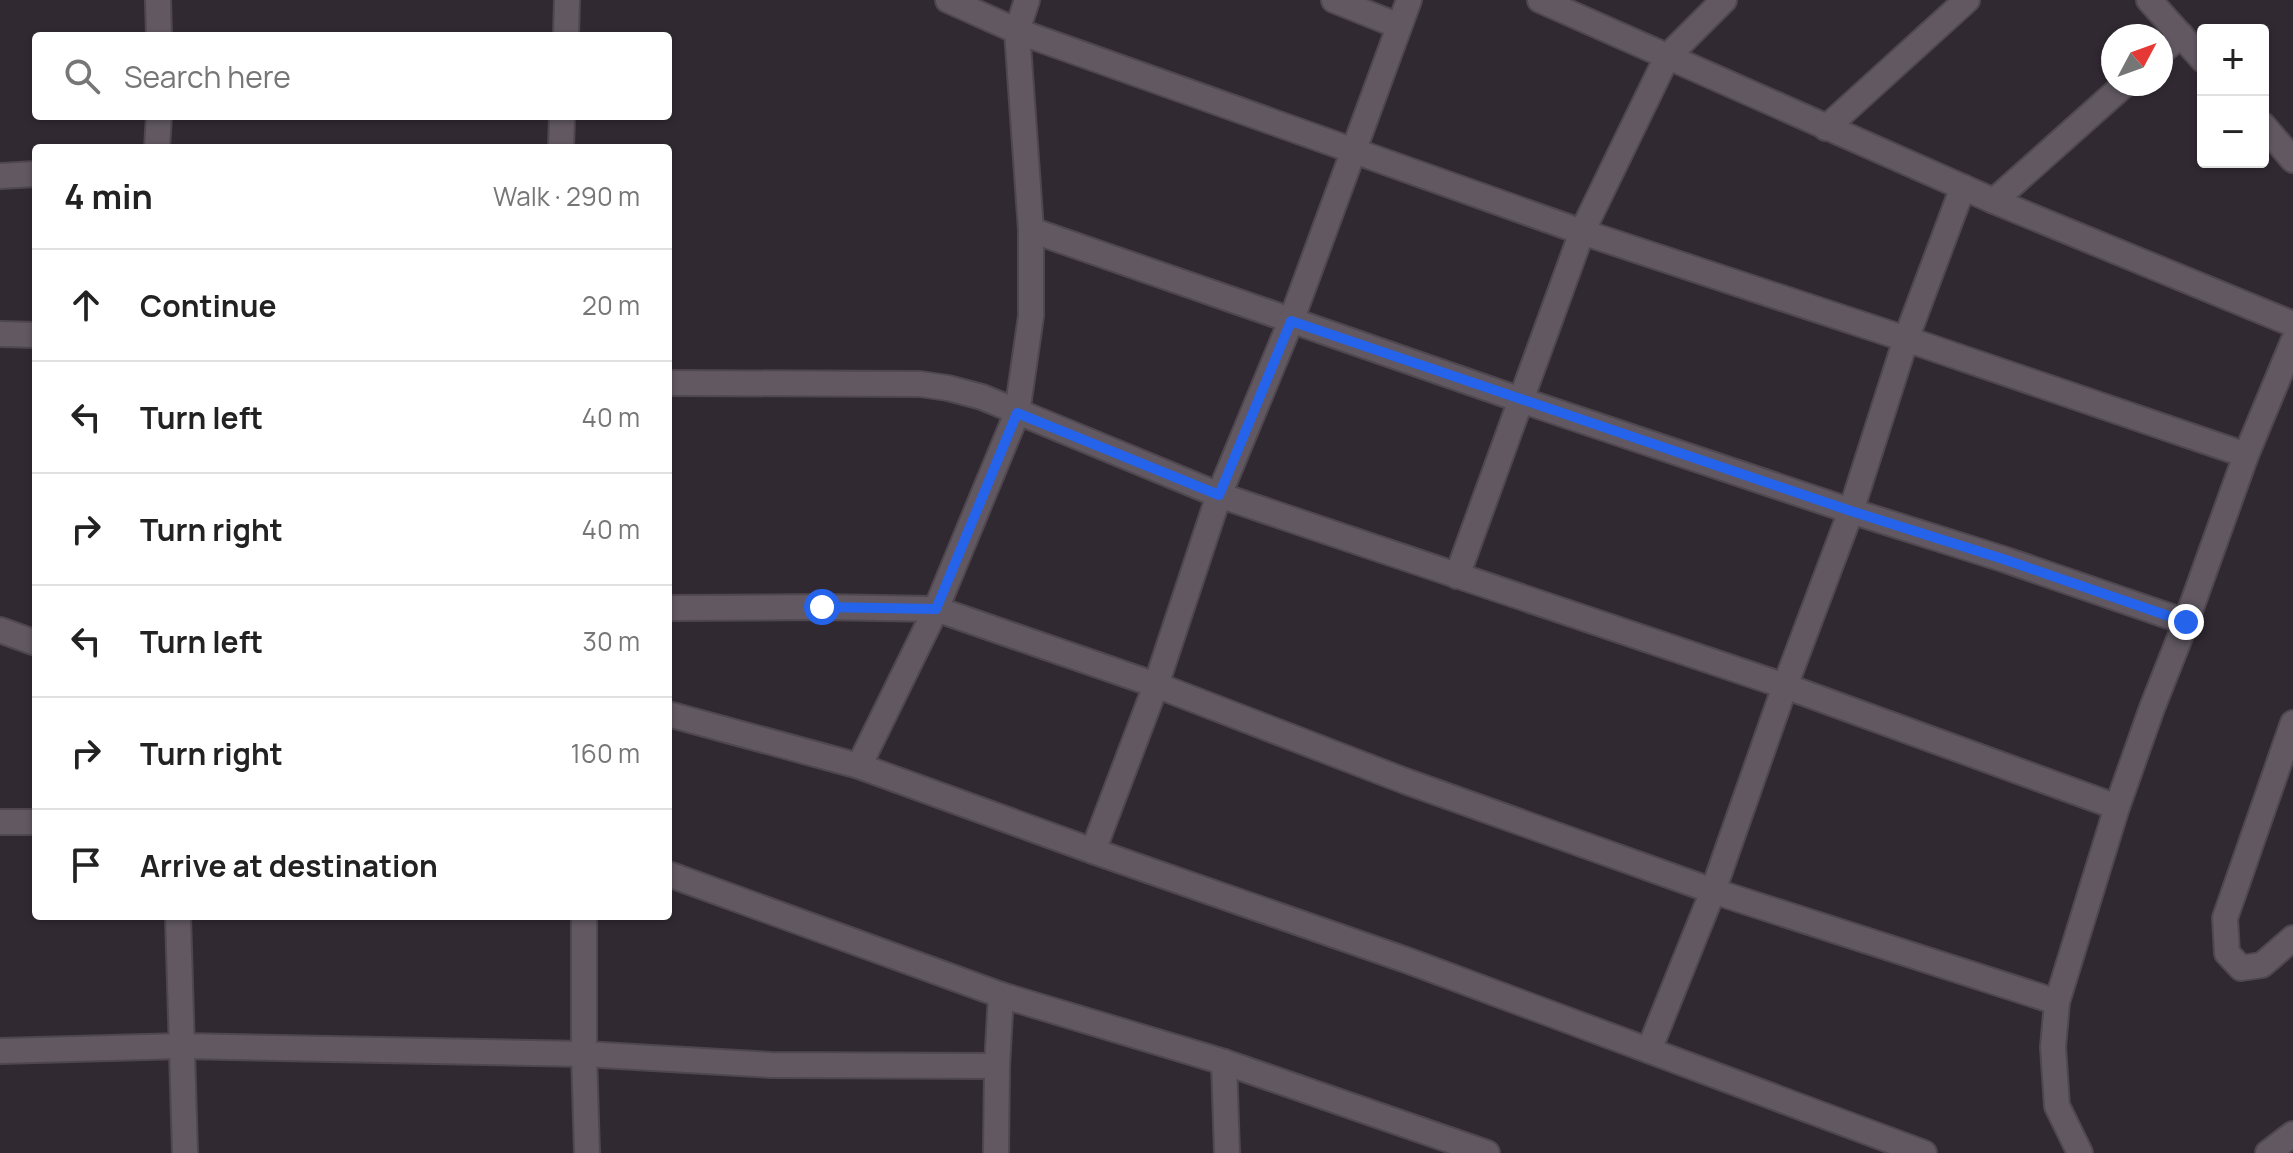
<!DOCTYPE html>
<html lang="en">
<head>
<meta charset="utf-8">
<style>
  body { margin:0; font-family:Manrope,sans-serif; background:#f6f6f6; color:#222 }
  .controls { position:absolute; right:24px; top:24px; display:grid; overflow:hidden; border-radius:8px; box-shadow:0 2px 6px #0004 }
  .controls button { width:72px; height:72px; display:grid; place-items:center; padding:0; border:0; border-bottom:2px solid #e0e0e0; background:#fff; color:#222; font:40px sans-serif }
  .compass { position:absolute; left:2101px; top:24px; width:72px; height:72px; border-radius:50%; background:#fff; box-shadow:0 2px 6px #0004; rotate:49deg }
  .stop { position:absolute; width:24px; height:24px; margin:-18px; border:6px solid #2563eb; border-radius:50%; background:#fff }
  .stop.end { background:#2563eb; border-color:#fff; box-shadow:0 2px 8px #0008 }
  .list { margin:0; padding:0; list-style:none }
  h2 { display:flex; justify-content:space-between; align-items:center; height:104px; margin:0; padding:0 32px; font-size:34px }
  h2 small { font-size:26px; font-weight:400; color:#767676 }
  .list li { display:grid; grid-template-columns:52px 1fr auto; gap:24px; align-items:center; box-sizing:border-box; height:112px; padding:0 32px; border-top:2px solid #e0e0e0 }
  .list b { display:block; font-size:30px; white-space:nowrap }
  .list em { font-size:26px; font-style:normal; color:#767676 }
  .icon { flex:none; width:44px; height:44px; fill:none; stroke:currentColor; stroke-width:2; stroke-linecap:round; stroke-linejoin:round }
  .map { position:relative; flex:none; width:2293px; height:1153px; overflow:hidden }
  .search { position:absolute; background:#fff; box-shadow:0 2px 6px #0004; left:32px; top:32px; width:640px; height:88px; display:flex; align-items:center; gap:20px; box-sizing:border-box; padding:0 28px; border-radius:8px; color:#767676; font-size:30px }
  .panel { position:absolute; background:#fff; box-shadow:0 2px 6px #0004; left:32px; top:144px; width:640px; height:776px; border-radius:8px }
  .map>svg:first-child { display:block }
  .lines { fill:none; stroke-linecap:round; stroke-linejoin:round }
  .street-casing { stroke:#4e474e; stroke-width:28 }
  .secondary-casing { stroke:#4e474e; stroke-width:28 }
  .street { stroke:#615862; stroke-width:24 }
  .secondary { stroke:#615862; stroke-width:24 }
  .route { stroke:#2563eb; stroke-width:10 }
</style>
</head>
<body>
<div class="map">
<svg width="2293" height="1153" viewBox="0 0 2293 1153">
  <rect width="100%" height="100%" fill="#312932"/>
  <g class="lines">
    <g class="street-casing">
      <g id="street">
        <polyline points="158,0 159,36"/>
        <polyline points="948,0 1017,31 1582,232 1906,339 2246,455"/>
        <polyline points="1334,0 1399,26"/>
        <polyline points="1540,0 1994,201 2293,324"/>
        <polyline points="2149,0 2203,60"/>
        <polyline points="566,36 567,0"/>
        <polyline points="2161,52 2181,35"/>
        <polyline points="2263,125 2293,160"/>
        <polyline points="1826,128 1967,0"/>
        <polyline points="157,148 159,116"/>
        <polyline points="561,148 562,116"/>
        <polyline points="0,176 36,174"/>
        <polyline points="1994,201 2125,84"/>
        <polyline points="1031,230 1521,400 1851,511 2003,559 2186,622"/>
        <polyline points="0,334 36,335"/>
        <polyline points="668,383 920,384 948,388 982,397 1219,495 1785,686 2117,807"/>
        <polyline points="1457,576 1582,232 1667,57 1724,0"/>
        <polyline points="668,608 822,607 936,609 1156,685 1405,781 1713,891 2057,1002"/>
        <polyline points="0,630 36,643"/>
        <polyline points="668,714 859,766 1093,851 1409,961 1924,1153"/>
        <polyline points="2293,723 2225,918 2227,953 2241,968 2262,965 2293,938"/>
        <polyline points="859,766 936,609 1017,413 1031,316 1031,230 1017,31 1027,0"/>
        <polyline points="0,822 36,822"/>
        <polyline points="1093,851 1156,685 1219,495 1291,321 1409,0"/>
        <polyline points="668,874 1001,995 1224,1062 1487,1153"/>
        <polyline points="178,916 185,1153"/>
        <polyline points="584,916 584,1054 587,1153"/>
        <polyline points="1649,1050 1713,891 1785,686 1851,511 1906,339 1963,187"/>
        <polyline points="0,1051 182,1046 584,1054 771,1065 997,1066"/>
        <polyline points="1224,1062 1227,1153"/>
        <polyline points="996,1153 997,1066 1001,995"/>
        <polyline points="2080,1153 2057,1106 2053,1047 2057,1002 2117,807 2152,708 2186,622 2246,455 2293,342"/>
      </g>
    </g>
    <g class="secondary-casing">
      <polyline id="secondary" points="2268,1153 2293,1134"/>
    </g>
    <use href="#street" class="street"/>
    <use href="#secondary" class="secondary"/>
  </g>
  <g class="lines">
    <polyline class="route" points="822,607 936,609 1017,413 1219,495 1291,321 1851,511 2003,559 2186,622"/>
  </g>
</svg>
<div class="controls">
<button>+</button>
<button>−</button>
</div>
<svg class="compass" viewBox="-18 -18 36 36"><path d="M0-13l5 13h-10z" fill="#e53935"/><path d="M0 13l5-13h-10z" fill="#767676"/></svg>
<div class="stop" style="left:822px;top:607px"></div>
<div class="stop end" style="left:2186px;top:622px"></div>
<div class="search"><svg class="icon" aria-label="search" viewBox="0 0 24 24"><circle cx="10" cy="10" r="6"/><path d="M15 15l6 6"/></svg>Search here</div>
<section class="panel">
<h2>4 min<small>Walk · 290 m</small></h2>
<ul class="list">
<li><svg class="icon" aria-label="ahead" viewBox="0 0 24 24"><path d="M12 20V5M6 11l6-6 6 6"/></svg><div><b>Continue</b></div><em>20 m</em></li>
<li><svg class="icon" aria-label="left" viewBox="0 0 24 24"><path d="M17 20v-9H6M10 6l-5 5 5 5"/></svg><div><b>Turn left</b></div><em>40 m</em></li>
<li><svg class="icon" aria-label="right" viewBox="0 0 24 24"><path d="M7 20v-9h11M14 6l5 5-5 5"/></svg><div><b>Turn right</b></div><em>40 m</em></li>
<li><svg class="icon" aria-label="left" viewBox="0 0 24 24"><path d="M17 20v-9H6M10 6l-5 5 5 5"/></svg><div><b>Turn left</b></div><em>30 m</em></li>
<li><svg class="icon" aria-label="right" viewBox="0 0 24 24"><path d="M7 20v-9h11M14 6l5 5-5 5"/></svg><div><b>Turn right</b></div><em>160 m</em></li>
<li><svg class="icon" aria-label="arrive" viewBox="0 0 24 24"><path d="M6 21V4h12l-3 4 3 4H6"/></svg><div><b>Arrive at destination</b></div></li>
</ul>
</section>
</div>
</body>
</html>
